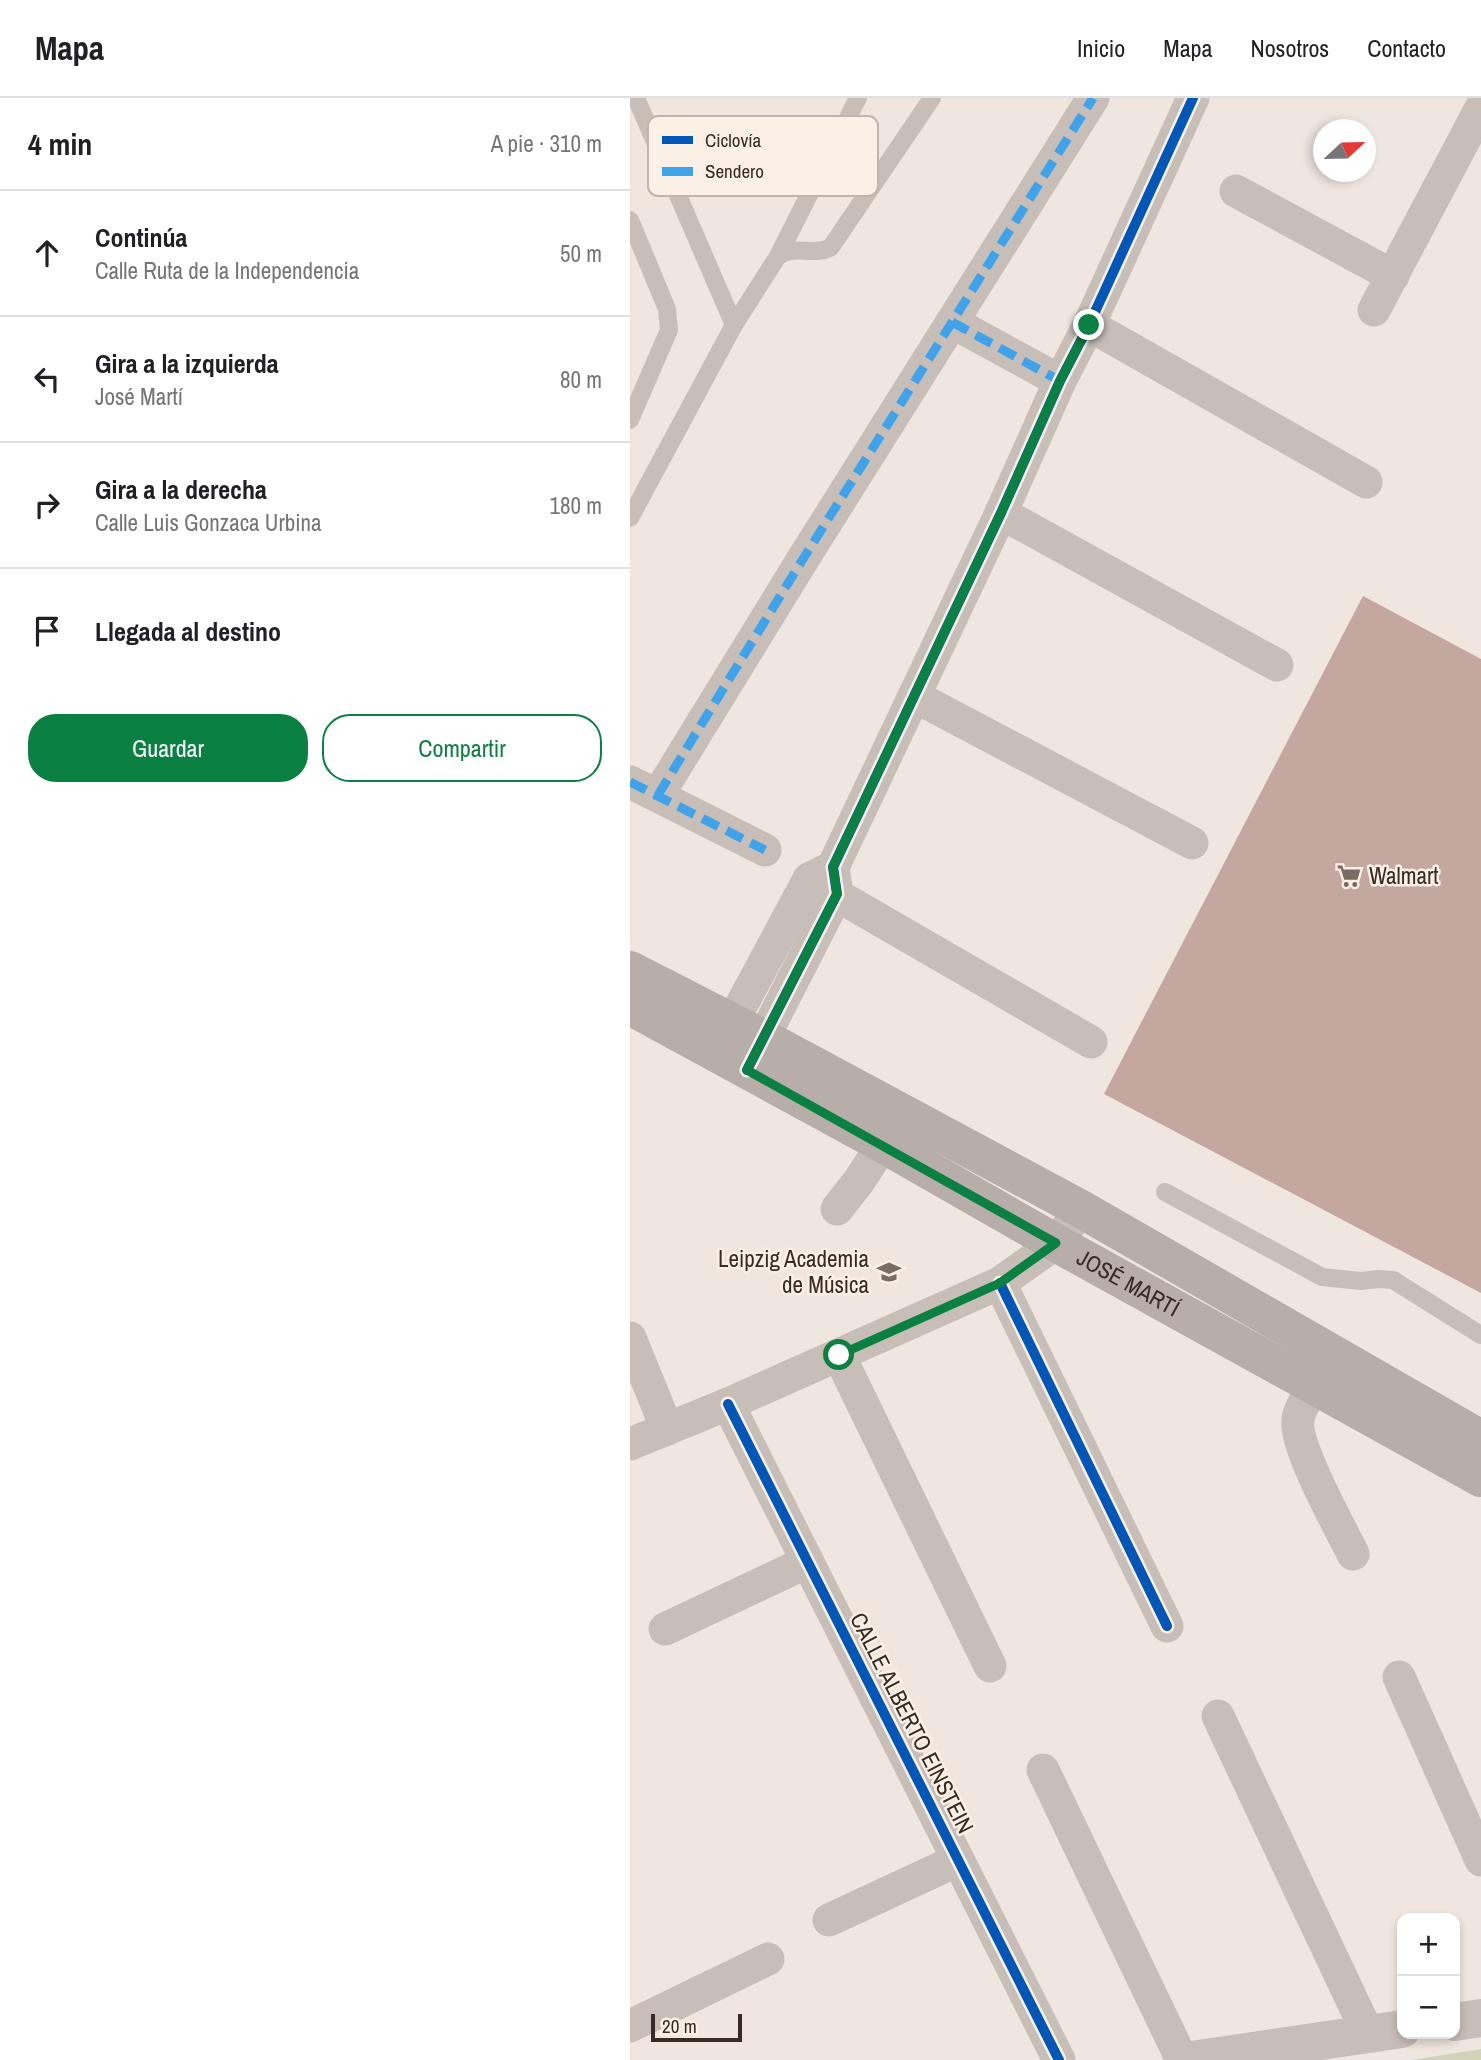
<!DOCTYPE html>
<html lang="es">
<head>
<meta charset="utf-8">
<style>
  body { margin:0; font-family:"Archivo Narrow",sans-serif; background:#f6f6f6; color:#202124 }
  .controls { position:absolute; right:21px; bottom:21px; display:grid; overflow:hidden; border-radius:14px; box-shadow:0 4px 10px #0003 }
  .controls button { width:63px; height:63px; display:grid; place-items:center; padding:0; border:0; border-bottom:2px solid #e0e0e0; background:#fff; color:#202124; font:35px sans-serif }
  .compass { position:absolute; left:683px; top:21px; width:63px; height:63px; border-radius:50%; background:#fff; box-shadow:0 4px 10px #0003; rotate:68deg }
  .scale { position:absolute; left:21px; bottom:18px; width:91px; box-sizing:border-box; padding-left:7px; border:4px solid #382b26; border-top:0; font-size:19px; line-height:24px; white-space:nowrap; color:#382b26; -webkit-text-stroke:5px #fbf0e6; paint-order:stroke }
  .stop { position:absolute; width:21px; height:21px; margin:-16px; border:5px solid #0b8043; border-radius:50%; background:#fff }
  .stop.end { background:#0b8043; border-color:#fff; box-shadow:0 2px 7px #0008 }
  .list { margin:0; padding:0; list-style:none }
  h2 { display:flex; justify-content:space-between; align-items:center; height:91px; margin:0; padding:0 28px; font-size:30px }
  h2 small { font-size:23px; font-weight:400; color:#757577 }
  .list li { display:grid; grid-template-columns:46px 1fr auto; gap:21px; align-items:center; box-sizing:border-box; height:126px; padding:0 28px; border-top:2px solid #e0e0e0 }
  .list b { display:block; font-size:26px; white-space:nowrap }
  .list p { margin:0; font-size:23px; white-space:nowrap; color:#757577 }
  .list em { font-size:23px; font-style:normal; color:#757577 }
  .actions { display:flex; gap:14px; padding:21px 28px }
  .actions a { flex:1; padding:16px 0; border:2px solid #0b8043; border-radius:28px; text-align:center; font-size:24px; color:#0b8043 }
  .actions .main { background:#0b8043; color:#fff }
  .icon { flex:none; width:38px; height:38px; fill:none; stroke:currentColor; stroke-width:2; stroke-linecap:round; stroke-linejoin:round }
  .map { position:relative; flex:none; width:851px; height:1962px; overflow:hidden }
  header { display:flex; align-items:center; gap:42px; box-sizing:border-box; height:98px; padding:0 35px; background:#fff; border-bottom:2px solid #e0e0e0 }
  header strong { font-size:33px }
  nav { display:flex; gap:38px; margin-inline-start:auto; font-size:24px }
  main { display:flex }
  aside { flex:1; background:#fff }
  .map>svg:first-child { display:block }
  .green { fill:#d0d3b8 }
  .building { fill:#c4a89f }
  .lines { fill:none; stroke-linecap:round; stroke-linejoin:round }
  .service { stroke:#c7beb8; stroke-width:18 }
  .minor { stroke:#c7beb8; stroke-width:33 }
  .tertiary { stroke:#c7beb8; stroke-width:38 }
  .secondary { stroke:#b7aea9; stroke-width:38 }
  .quiet { stroke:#3fa3eb; stroke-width:9; stroke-dasharray:18 9; stroke-linecap:butt }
  .cycleway-casing { stroke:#fbf0e6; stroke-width:15 }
  .cycleway { stroke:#0057b8; stroke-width:10 }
  .route { stroke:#0b8043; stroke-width:9 }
  .labels { text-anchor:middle; stroke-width:5; stroke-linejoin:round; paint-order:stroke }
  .poi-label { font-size:23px; fill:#382b26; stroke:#fbf0e6; text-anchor:start }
  .street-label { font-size:23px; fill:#382b26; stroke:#fbf0e6 }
  .key { fill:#fbf0e6; stroke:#c0b5ac; stroke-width:2 }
  .key-label { font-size:19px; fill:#382b26 }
</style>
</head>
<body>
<header>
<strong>Mapa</strong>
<nav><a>Inicio</a><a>Mapa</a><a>Nosotros</a><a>Contacto</a></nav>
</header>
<main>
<aside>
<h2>4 min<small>A pie · 310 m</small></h2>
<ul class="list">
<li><svg class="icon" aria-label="ahead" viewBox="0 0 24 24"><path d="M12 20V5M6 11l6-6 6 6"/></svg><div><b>Continúa</b><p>Calle Ruta de la Independencia</p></div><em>50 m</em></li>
<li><svg class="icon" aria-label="left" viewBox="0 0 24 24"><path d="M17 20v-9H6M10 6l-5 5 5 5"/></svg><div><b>Gira a la izquierda</b><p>José Martí</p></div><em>80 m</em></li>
<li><svg class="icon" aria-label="right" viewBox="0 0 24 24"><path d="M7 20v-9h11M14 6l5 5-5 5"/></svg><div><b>Gira a la derecha</b><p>Calle Luis Gonzaca Urbina</p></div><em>180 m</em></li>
<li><svg class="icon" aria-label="arrive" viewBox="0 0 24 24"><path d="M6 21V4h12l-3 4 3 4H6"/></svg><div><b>Llegada al destino</b></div></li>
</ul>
<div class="actions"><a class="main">Guardar</a><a>Compartir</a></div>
</aside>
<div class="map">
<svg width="851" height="1962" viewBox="0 0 851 1962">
  <rect width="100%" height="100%" fill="#eee6df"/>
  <polygon class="green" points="851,1951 851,1962 782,1962"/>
  <polygon class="building" points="733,498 851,561 851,1195 474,996"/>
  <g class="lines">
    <g class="service">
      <polyline points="6,0 104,227"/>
      <polyline points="0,122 37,211 39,232 0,322"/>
      <path d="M148,158C164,146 185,159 201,149L302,0"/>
      <polyline points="0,420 104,227 148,158 228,0"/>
      <polyline points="535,1094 692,1179 731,1183 748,1181 763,1182 851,1237"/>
    </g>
    <g class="minor">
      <polyline points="606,93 763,178"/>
      <polyline points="744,212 851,10"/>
      <polyline points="322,224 430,283"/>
      <polyline points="459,227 736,384"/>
      <polyline points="371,415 647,567"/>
      <polyline points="284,598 562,745"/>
      <polyline points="0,684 135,752"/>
      <polyline points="28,697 173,461 463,0"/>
      <polyline points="179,781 461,944"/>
      <polyline points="90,947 179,781 197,772"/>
      <polyline points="121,964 207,796 203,769 371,415 430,283 459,227 563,0"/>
      <polyline points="207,1111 229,1083 253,1046"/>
      <polyline points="370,1185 537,1528"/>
      <polyline points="0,1240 37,1331"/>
      <polyline points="209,1257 360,1568"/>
      <path d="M684,1288C679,1298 669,1310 668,1322C664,1348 710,1429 723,1456"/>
      <polyline points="98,1306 429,1962"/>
      <polyline points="0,1346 98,1306 370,1185 426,1145 451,1111"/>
      <polyline points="35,1531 177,1464"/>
      <polyline points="769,1579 851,1762"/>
      <polyline points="588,1618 738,1936"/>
      <polyline points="413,1672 552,1962"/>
      <polyline points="199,1822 328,1762"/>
      <polyline points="0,1928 138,1861"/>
    </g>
    <g class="tertiary">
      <polyline points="825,1924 851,1920"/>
      <polyline points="562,1962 772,1931"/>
    </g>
    <g class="secondary">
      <polyline points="0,872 133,940 451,1111 851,1341"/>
      <path id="s1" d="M0,908L253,1046L426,1145L851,1380"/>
    </g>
    <g class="quiet">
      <polyline points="322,224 430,283"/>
      <polyline points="0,684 135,752"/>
      <polyline points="28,697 173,461 463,0"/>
    </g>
    <g class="cycleway-casing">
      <g id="cycleway">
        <polyline points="117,972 207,796 203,769 371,415 430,283 459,227 563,0"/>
        <polyline points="370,1185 537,1528"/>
        <polyline points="98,1306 429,1962"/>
      </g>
    </g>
    <use href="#cycleway" class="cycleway"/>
  </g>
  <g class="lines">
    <polyline class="route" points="209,1257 370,1185 426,1145 117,972 207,796 203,769 371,415 430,283 459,227"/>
  </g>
  <defs>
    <g id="supermarket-bare" transform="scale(1.89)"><path d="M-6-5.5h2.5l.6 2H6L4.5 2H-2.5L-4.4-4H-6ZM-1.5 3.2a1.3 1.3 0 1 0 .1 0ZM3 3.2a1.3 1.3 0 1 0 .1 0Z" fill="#786c67" stroke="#fbf0e6" stroke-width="2.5" paint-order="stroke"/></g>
    <g id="school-bare" transform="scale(1.89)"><path d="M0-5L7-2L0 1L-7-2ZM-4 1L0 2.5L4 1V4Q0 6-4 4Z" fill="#786c67" stroke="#fbf0e6" stroke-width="2.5" paint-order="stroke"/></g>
  </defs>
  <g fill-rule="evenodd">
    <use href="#supermarket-bare" x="719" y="778"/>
    <use href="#school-bare" x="259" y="1174"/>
  </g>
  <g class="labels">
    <g class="poi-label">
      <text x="739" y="786">Walmart</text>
      <text x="239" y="1169" text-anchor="end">Leipzig Academia<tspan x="239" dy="26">de Música</tspan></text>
    </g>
    <g class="street-label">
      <text dy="8" stroke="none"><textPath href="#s1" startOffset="570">JOSÉ MARTÍ</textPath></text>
      <text transform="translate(282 1625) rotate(63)" y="8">CALLE ALBERTO EINSTEIN</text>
    </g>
  </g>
  <rect x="18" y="18" width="230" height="80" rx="10" class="key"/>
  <rect x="32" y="38" width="31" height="8" fill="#0057b8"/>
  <rect x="32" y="69" width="31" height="9" fill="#3fa3eb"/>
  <g class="key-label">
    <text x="75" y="49">Ciclovía</text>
    <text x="75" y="80">Sendero</text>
  </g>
</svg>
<div class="controls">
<button>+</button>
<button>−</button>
</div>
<svg class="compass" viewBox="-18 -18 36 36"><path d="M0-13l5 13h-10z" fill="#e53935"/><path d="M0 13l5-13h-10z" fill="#757577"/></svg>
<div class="scale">20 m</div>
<div class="stop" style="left:209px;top:1257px"></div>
<div class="stop end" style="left:459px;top:227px"></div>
</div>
</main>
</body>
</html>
